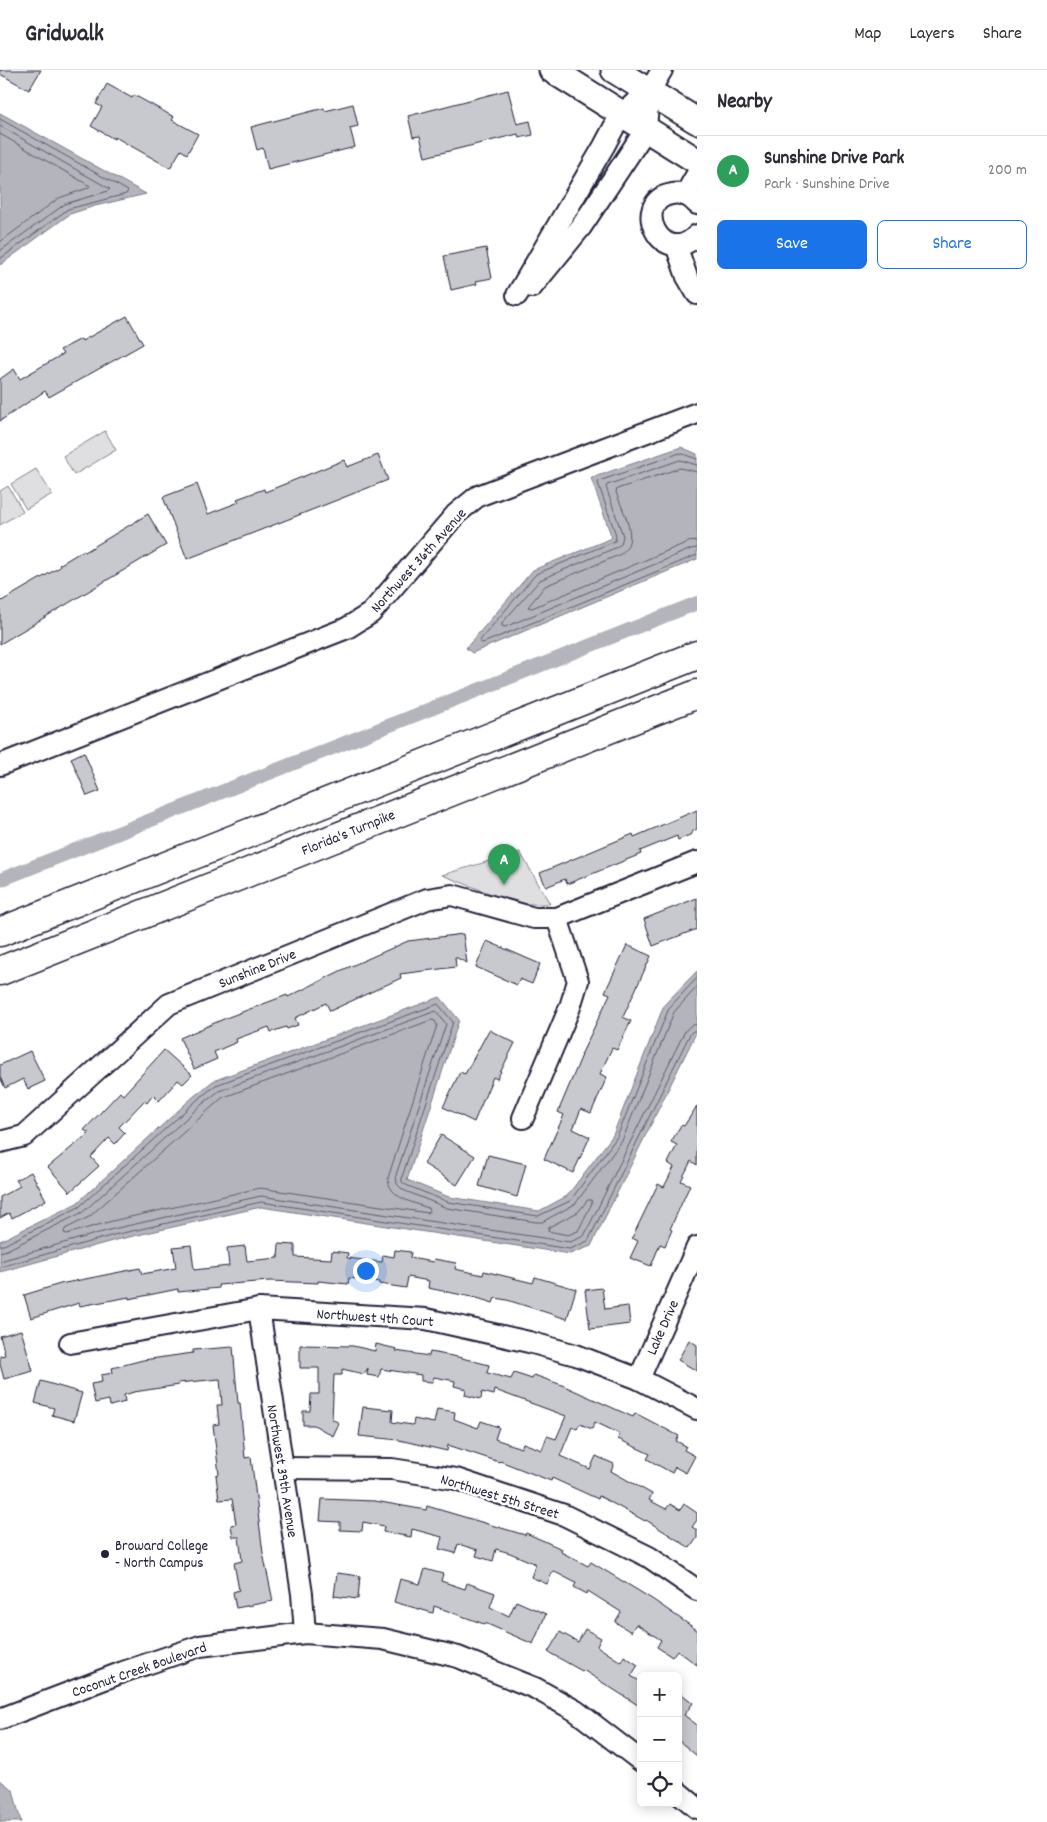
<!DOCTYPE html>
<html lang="en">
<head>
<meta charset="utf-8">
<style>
  body { margin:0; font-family:Dekko,sans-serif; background:#f7f7f7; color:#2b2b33 }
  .controls { position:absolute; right:15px; bottom:15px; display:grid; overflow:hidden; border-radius:8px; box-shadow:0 2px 12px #0003 }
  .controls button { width:45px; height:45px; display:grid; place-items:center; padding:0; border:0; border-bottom:1px solid #e1e1e2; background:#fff; color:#2b2b33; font:25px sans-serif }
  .you { position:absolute; left:365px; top:1200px; width:18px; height:18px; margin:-12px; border:4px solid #fff; border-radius:50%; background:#1a73e8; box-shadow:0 0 0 8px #1a73e833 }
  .badge { display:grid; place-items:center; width:32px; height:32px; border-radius:50%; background:#1a73e8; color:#fff; font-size:16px; font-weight:700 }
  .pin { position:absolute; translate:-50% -41px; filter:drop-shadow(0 1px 2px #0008) }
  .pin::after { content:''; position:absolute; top:26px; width:18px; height:15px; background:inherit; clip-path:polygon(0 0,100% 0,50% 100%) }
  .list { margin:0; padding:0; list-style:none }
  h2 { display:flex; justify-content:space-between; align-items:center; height:65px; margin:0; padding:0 20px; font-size:21px }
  h2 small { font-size:16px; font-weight:400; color:#7c7c81 }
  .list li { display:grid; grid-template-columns:32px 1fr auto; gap:15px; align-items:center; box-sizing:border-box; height:70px; padding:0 20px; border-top:1px solid #e1e1e2 }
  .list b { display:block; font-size:19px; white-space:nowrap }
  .list p { margin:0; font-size:16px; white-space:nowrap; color:#7c7c81 }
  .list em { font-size:16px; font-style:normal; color:#7c7c81 }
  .actions { display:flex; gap:10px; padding:15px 20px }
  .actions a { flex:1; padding:11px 0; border:1px solid #1a73e8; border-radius:8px; text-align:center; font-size:18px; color:#1a73e8 }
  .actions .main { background:#1a73e8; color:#fff }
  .icon { flex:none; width:28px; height:28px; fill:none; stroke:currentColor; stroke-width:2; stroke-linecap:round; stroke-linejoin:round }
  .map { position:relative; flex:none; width:697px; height:1752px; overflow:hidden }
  header { display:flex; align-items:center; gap:30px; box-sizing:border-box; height:70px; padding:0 25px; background:#fff; border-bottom:1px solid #e1e1e2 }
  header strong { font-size:24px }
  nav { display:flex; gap:28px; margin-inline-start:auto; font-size:18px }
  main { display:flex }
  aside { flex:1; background:#fff }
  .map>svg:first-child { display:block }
  .green { fill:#dfdfe2; stroke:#80808e }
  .water { fill:#b4b4bc; stroke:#7a7a88 }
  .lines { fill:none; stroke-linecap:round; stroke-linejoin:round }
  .shore { stroke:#5c5c6f; stroke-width:1 }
  .canal { stroke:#b4b4bc; stroke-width:14 }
  .building { fill:#c8c8cf; stroke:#22223b }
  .minor-casing { stroke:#22223b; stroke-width:24 }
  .major-casing { stroke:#22223b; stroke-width:29 }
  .highway-casing { stroke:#22223b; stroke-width:31 }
  .minor { stroke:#fff; stroke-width:20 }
  .major { stroke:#fff; stroke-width:25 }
  .highway { stroke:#fff; stroke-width:28 }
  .poi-dot { fill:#22223b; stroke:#fff; stroke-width:2 }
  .labels { text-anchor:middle; stroke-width:5; stroke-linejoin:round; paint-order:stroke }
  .street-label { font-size:15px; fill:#22223b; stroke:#fff }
  .poi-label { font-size:15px; fill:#22223b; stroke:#fff; text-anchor:start }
</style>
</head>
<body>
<header>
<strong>Gridwalk</strong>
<nav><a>Map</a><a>Layers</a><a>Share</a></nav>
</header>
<main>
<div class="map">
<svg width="697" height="1752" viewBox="0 0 697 1752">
  <rect width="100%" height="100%" fill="#fff"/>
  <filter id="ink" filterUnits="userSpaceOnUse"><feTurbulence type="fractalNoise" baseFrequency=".02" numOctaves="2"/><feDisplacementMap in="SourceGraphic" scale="10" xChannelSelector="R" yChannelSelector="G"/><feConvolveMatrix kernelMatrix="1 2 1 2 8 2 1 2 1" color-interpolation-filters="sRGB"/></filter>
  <g filter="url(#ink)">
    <g class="green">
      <polygon points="105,361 116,380 74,405 63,386"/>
      <polygon points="36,399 52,424 26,439 11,414"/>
      <polygon points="8,416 23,441 0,455 0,421"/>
      <polygon points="520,782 550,834 527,834 494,825 442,805"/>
    </g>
    <g class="water">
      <polygon points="0,43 146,124 95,136 70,144 0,195"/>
      <polygon points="681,377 697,384 697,489 472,583 466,578 533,500 612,468 591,408"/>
      <polygon points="697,901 697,961 591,1176 570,1184 261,1137 116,1170 0,1202 0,1171 77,1133 193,1027 213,1011 440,927 459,950 407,1110 449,1127 539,1141 567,1126 613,1065 664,935"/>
      <polygon points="0,1710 13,1720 21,1752 0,1752"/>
    </g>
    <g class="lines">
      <g class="shore">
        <polyline points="0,49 128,121 126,124 68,139 0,189"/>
        <polyline points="0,56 110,119 108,121 65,134 0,181"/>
        <polyline points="0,64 90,116 88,118 59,128 0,172"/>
        <polyline points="697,389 680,383 599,411 598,413 616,465 615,471 536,504 481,569 480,572 483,573 697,485"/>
        <polyline points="697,395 680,390 607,415 606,417 623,466 621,474 615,478 540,510 502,553 502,556 505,557 691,479 697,478"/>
        <path d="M697,402L680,398L617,419L616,422C622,441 642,471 619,485L545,516L528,537L532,538L688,472L697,471"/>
        <path d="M432,950L435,951L437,955L388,1108C389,1128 412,1132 428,1138L429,1141L428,1143L260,1118L112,1151L67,1164L64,1163L65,1159L89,1147L222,1028Z"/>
        <polygon points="588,1130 591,1130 592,1133 578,1161 568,1165 548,1161 549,1157 578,1142"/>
        <polyline points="0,1175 4,1175 79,1137 196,1031 216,1015 438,934 453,952 402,1107 402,1112 406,1115 448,1132 538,1146 570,1131 617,1067 669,938 697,908"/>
        <polyline points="0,1182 7,1180 83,1142 201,1035 219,1021 436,941 446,954 396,1105 397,1114 403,1120 447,1138 536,1152 542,1152 575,1134 622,1071 674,942 697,917"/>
        <polyline points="0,1191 113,1159 261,1126 570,1172 584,1166 685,961 690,956 697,954"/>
        <polyline points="0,1197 114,1165 261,1132 570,1179 588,1171 690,964 693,961 697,961"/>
      </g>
      <polyline class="canal" points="0,810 697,533"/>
    </g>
    <g class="building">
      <polygon points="0,0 41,0 29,20 0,4"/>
      <polygon points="107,14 132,28 134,25 174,47 172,50 198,64 187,84 181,80 170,98 115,67 114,69 91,56 102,37 96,34"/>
      <polygon points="508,20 517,54 530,51 533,65 519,68 518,64 425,87 420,66 413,67 408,46"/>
      <polygon points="353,34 358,56 350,58 355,77 268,99 263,78 257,80 251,57 324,38 325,41"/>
      <polygon points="486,178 492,208 476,211 477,214 451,220 444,186"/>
      <polygon points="127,246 143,274 49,327 45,321 0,351 0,309 14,299 20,309 63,284 60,280 81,269 82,271"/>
      <polygon points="378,385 388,410 187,489 163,427 197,414 208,444 239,432 237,429 264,419 265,422 344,390 347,397"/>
      <polygon points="148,444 166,475 0,574 0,532 60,497 59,495 84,480 85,482"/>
      <polygon points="84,682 100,721 87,726 71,688"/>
      <polygon points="697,740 697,759 692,762 692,764 678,770 677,766 640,781 641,784 567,814 565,809 546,817 540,803 633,764 634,767"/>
      <polygon points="697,828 697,859 653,876 644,849"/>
      <polygon points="463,864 467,893 455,887 456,897 400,904 401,908 330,941 326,933 295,948 298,955 287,959 286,957 271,962 269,957 236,969 237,972 214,982 217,989 194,999 180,968 226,948 287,925 288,927 340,901 408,871"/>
      <polygon points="487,871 540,894 532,914 520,909 517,915 476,897"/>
      <polygon points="627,875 651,886 623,947 631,951 617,980 612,978 600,1004 607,1007 591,1043 581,1039 573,1059 590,1067 573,1103 544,1089 564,1045 558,1042 582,985 581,985 610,924 605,922"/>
      <polygon points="489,960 515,973 497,1009 493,1007 474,1052 443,1037 460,1002 465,1004"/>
      <polygon points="164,980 192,1005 183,1014 178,1010 159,1031 153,1025 147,1033 144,1031 119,1057 125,1063 115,1074 109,1068 91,1087 99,1096 70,1122 48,1097 89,1063 84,1060 120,1022 123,1025"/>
      <polygon points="30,981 45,1011 28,1019 23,1009 5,1018 0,1007 0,995"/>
      <polygon points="697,1036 697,1095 691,1091 681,1111 690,1115 670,1159 672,1160 665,1176 660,1174 651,1196 630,1188 638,1171 632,1168 658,1114 664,1117 674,1097 668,1093 677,1075 671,1072 681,1055 684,1056"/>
      <polygon points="441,1065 475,1086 457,1115 424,1094"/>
      <polygon points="488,1085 526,1094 517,1127 479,1116"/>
      <polygon points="31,1102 46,1130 12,1148 9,1143 0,1148 0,1127 20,1116 16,1110"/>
      <polygon points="279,1174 295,1175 295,1187 331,1189 332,1181 348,1183 347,1188 382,1192 383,1185 394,1187 395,1180 411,1182 410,1188 433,1192 434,1189 456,1193 455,1199 483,1205 484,1201 533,1213 535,1207 576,1219 567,1249 507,1230 495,1228 493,1233 477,1228 428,1218 429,1211 408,1207 406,1218 379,1214 379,1212 349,1208 348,1214 318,1211 318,1213 270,1211 218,1215 219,1218 178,1222 178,1219 129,1229 129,1227 80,1236 79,1233 31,1248 24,1225 60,1214 140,1198 142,1204 176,1198 173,1177 191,1175 194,1200 229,1196 227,1178 245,1176 247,1191 278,1188"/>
      <polygon points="602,1218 605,1239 628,1236 630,1254 590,1259 585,1220"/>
      <polygon points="21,1260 33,1301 4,1309 0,1294 0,1286 5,1285 0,1266"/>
      <polygon points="689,1270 697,1275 697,1301 678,1290"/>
      <polygon points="376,1274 397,1279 396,1281 429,1286 430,1282 458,1287 489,1295 487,1303 511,1309 514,1303 532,1309 534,1305 562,1315 633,1347 635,1343 679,1366 676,1371 686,1376 684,1380 695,1386 686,1403 675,1397 672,1403 647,1389 650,1384 618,1369 620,1364 595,1352 592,1359 580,1354 577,1359 572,1357 560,1386 590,1399 596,1386 614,1394 611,1401 652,1424 649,1430 666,1439 670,1434 680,1440 684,1434 697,1443 697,1450 692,1457 697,1460 697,1468 690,1478 646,1450 645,1451 599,1426 598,1429 552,1408 551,1411 500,1391 499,1392 448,1375 447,1381 399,1370 359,1366 363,1337 393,1340 392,1352 413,1355 414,1349 434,1353 437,1339 455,1342 454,1349 478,1358 481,1351 499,1357 495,1369 521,1378 523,1373 542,1380 547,1366 556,1369 566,1346 495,1320 494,1325 482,1322 481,1329 465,1325 466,1319 454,1316 455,1311 434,1307 432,1312 421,1311 421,1305 381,1299 379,1307 367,1305 368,1298 364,1304 342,1299 342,1305 334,1305 332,1349 339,1353 333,1366 314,1355 303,1355 303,1341 310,1341 311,1324 319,1324 319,1298 300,1298 300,1275 353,1276 375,1281"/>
      <polygon points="233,1277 238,1333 240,1333 245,1388 251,1387 263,1483 273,1531 236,1538 233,1522 239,1520 234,1493 242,1491 239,1467 233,1467 231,1455 236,1454 232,1429 219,1430 216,1405 219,1404 213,1355 219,1354 217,1335 222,1335 220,1309 178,1313 179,1315 134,1322 124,1325 125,1332 110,1336 109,1330 95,1333 91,1314 102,1312 101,1305 113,1303 112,1298 143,1290 193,1283 193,1280"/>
      <polygon points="41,1311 82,1323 74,1351 52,1345 54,1338 35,1333"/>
      <polygon points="322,1429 375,1431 426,1440 427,1436 525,1465 526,1463 562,1479 561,1482 588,1496 591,1492 652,1529 697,1560 697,1595 677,1580 672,1587 657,1577 661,1570 636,1554 631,1562 615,1552 621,1542 588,1521 587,1524 574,1517 576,1513 553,1501 547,1514 531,1507 536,1494 510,1483 496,1479 493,1491 476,1486 478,1480 458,1474 455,1483 439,1479 442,1467 412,1459 411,1467 383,1462 384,1456 363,1452 362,1461 340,1460 340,1452 320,1451"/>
      <polygon points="425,1499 443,1504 441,1511 465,1519 467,1513 495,1523 490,1537 509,1546 516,1531 546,1544 533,1574 485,1553 484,1554 434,1536 433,1543 394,1532 400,1509 420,1514"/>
      <polygon points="337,1503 360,1506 358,1529 334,1526"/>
      <polygon points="585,1559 601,1568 597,1576 621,1592 624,1586 638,1595 631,1606 641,1612 641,1637 583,1600 582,1601 548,1582 560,1562 578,1572"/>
      <polygon points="678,1621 693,1633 684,1645 697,1655 697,1686 678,1670"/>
    </g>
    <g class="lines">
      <g class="minor-casing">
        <g id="minor">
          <polyline points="685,125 697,104"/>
          <path d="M697,134C691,127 682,122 672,124C629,131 662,201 697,165"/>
          <polyline points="676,175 687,207 697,224"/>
          <polyline points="532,217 581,157 646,59 649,22"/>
          <polyline points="517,225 604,76 621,44 649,22 662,0"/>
          <polyline points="0,695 347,558 371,543 456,444 478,426 697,343"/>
          <polyline points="523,1048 570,937 578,911 557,848"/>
          <polyline points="0,1072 24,1066 169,934 427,829 452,825 534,848 557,848 697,792"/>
          <polyline points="259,1239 302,1524 305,1563"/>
          <polyline points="70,1273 259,1239 426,1249 529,1272 576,1285 639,1309 697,1339"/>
          <polyline points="639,1309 697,1177"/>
          <polyline points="283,1398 392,1399 456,1409 564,1445 649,1487 697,1520"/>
          <polyline points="0,1649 123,1602 200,1576 305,1563 383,1569 458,1587 535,1618 576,1641 641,1691"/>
          <polyline points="678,1722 697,1738"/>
        </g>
      </g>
      <g class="major-casing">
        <g id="major">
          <polyline points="552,0 697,91"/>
          <polyline points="614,0 697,51"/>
        </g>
      </g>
      <g class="highway-casing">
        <g id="highway">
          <polyline points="0,862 697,585"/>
          <polyline points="0,901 697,624"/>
        </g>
      </g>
      <use href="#minor" class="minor"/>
      <use href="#major" class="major"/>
      <use href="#highway" class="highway"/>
    </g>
  </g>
  <circle class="poi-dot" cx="105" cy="1484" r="5"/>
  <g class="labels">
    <g class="street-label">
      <text transform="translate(418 490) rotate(-48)" y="5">Northwest 36th Avenue</text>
      <text transform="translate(348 762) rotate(-22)" y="5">Florida's Turnpike</text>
      <text transform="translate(257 898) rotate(-22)" y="5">Sunshine Drive</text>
      <text transform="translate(375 1247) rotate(4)" y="5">Northwest 4th Court</text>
      <text transform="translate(662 1257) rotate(-66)" y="5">Lake Drive</text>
      <text transform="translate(283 1401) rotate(81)" y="5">Northwest 39th Avenue</text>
      <text transform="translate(500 1426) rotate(17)" y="5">Northwest 5th Street</text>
      <text transform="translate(139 1599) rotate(-19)" y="5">Coconut Creek Boulevard</text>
    </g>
    <g class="poi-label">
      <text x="115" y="1480">Broward College<tspan x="115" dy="17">- North Campus</tspan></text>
    </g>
  </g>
</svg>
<div class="controls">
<button>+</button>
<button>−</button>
<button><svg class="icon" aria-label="locate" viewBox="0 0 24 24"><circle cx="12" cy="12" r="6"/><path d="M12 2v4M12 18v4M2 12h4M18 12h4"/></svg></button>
</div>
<div class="you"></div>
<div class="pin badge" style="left:504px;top:815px;background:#2e9e5b">A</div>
</div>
<aside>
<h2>Nearby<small></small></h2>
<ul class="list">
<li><span class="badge" style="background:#2e9e5b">A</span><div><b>Sunshine Drive Park</b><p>Park · Sunshine Drive</p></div><em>200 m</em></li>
</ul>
<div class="actions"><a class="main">Save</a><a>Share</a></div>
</aside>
</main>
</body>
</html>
